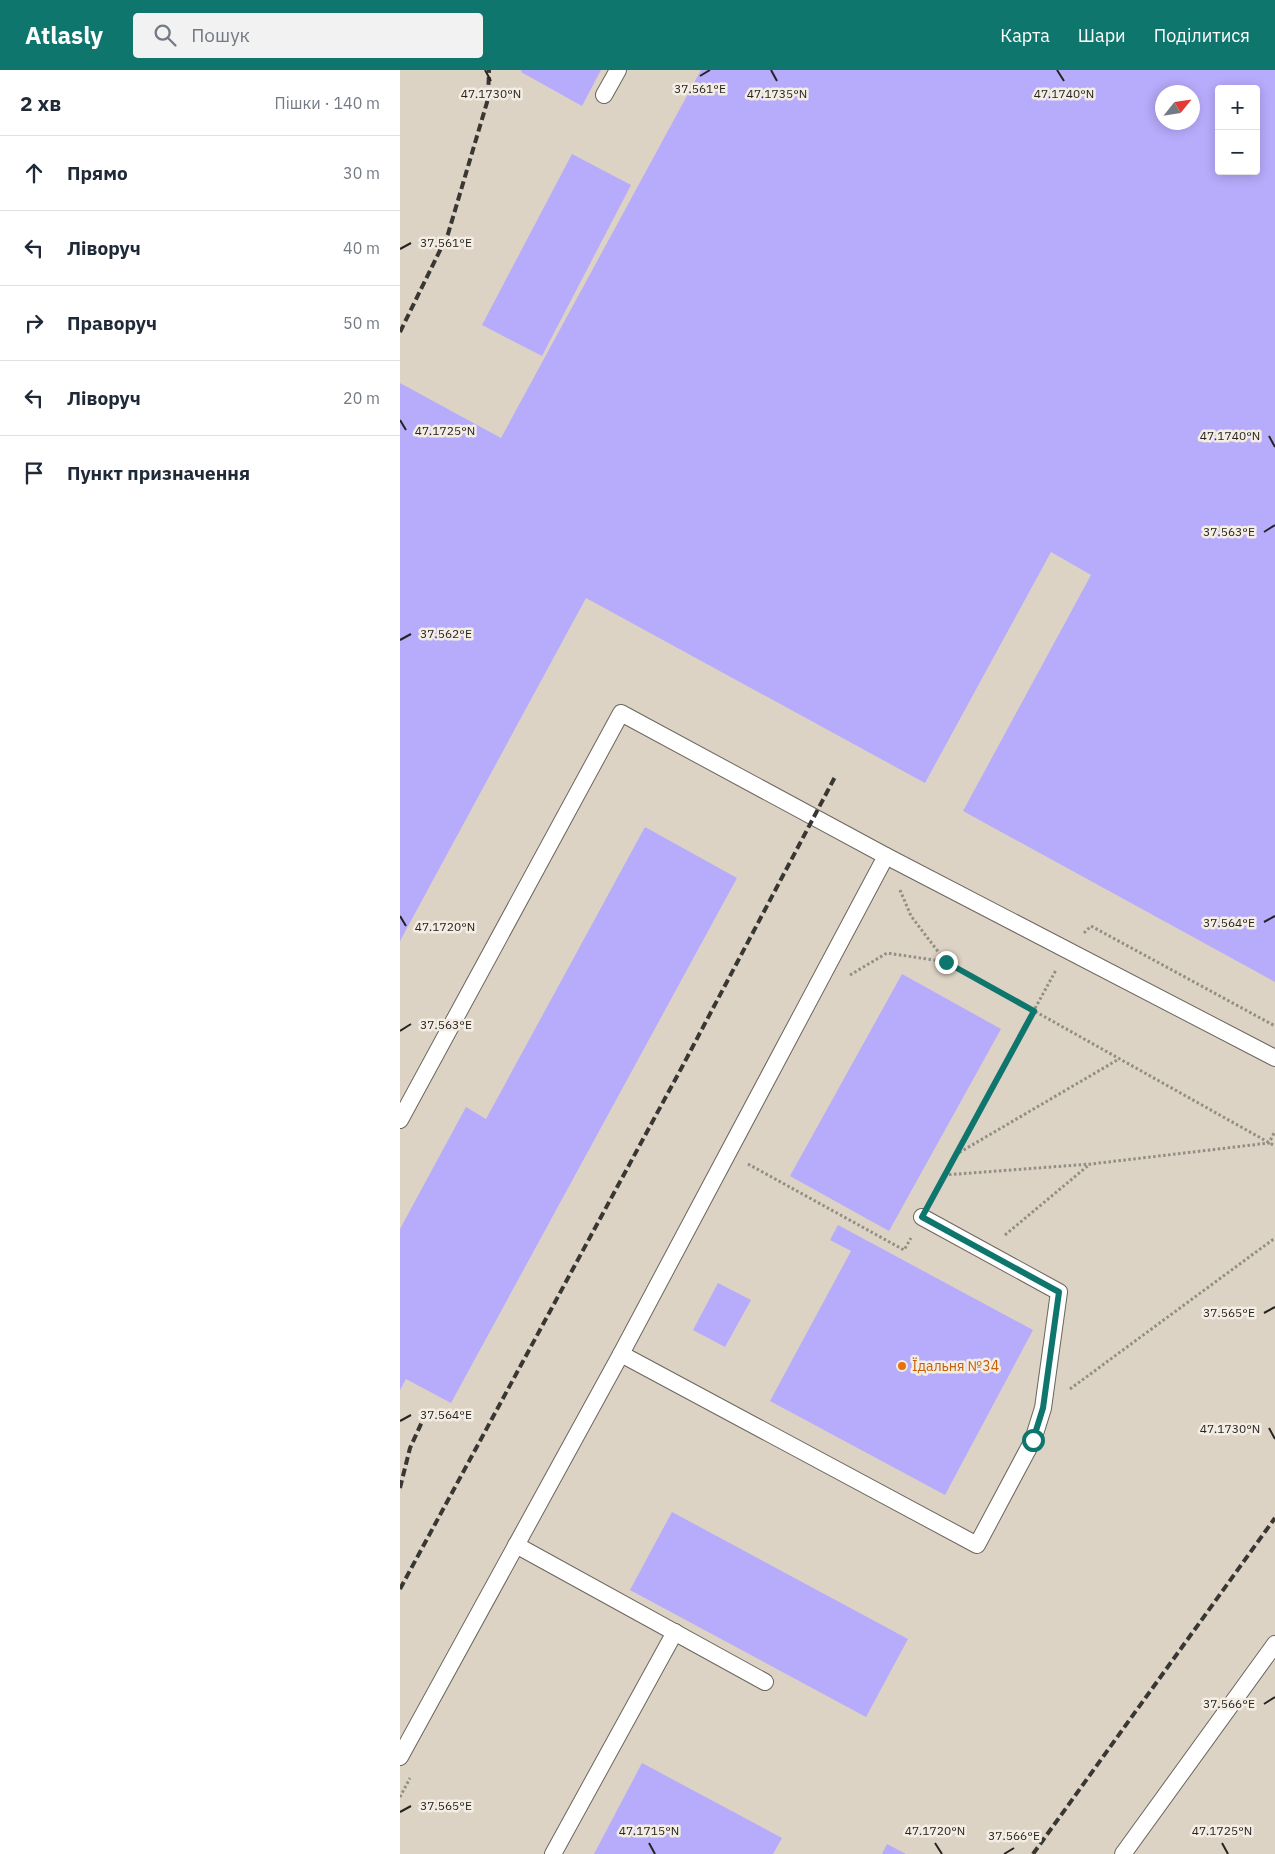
<!DOCTYPE html>
<html lang="uk">
<head>
<meta charset="utf-8">
<style>
  body { margin:0; font-family:"IBM Plex Sans",sans-serif; background:#f2f2f3; color:#1f2937 }
  .controls { position:absolute; right:15px; top:15px; display:grid; overflow:hidden; border-radius:5px; box-shadow:0 2px 12px #0003 }
  .controls button { width:45px; height:45px; display:grid; place-items:center; padding:0; border:0; border-bottom:1px solid #e0e1e3; background:#fff; color:#1f2937; font:25px sans-serif }
  .compass { position:absolute; left:755px; top:15px; width:45px; height:45px; border-radius:50%; background:#fff; box-shadow:0 2px 12px #0003; rotate:60deg }
  .stop { position:absolute; width:15px; height:15px; margin:-11px; border:4px solid #0f766e; border-radius:50%; background:#fff }
  .stop.end { background:#0f766e; border-color:#fff; box-shadow:0 1px 5px #0008 }
  .list { margin:0; padding:0; list-style:none }
  h2 { display:flex; justify-content:space-between; align-items:center; height:65px; margin:0; padding:0 20px; font-size:21px }
  h2 small { font-size:16px; font-weight:400; color:#747a83 }
  .list li { display:grid; grid-template-columns:32px 1fr auto; gap:15px; align-items:center; box-sizing:border-box; height:75px; padding:0 20px; border-top:1px solid #e0e1e3 }
  .list b { display:block; font-size:19px; white-space:nowrap }
  .list em { font-size:16px; font-style:normal; color:#747a83 }
  .icon { flex:none; width:28px; height:28px; fill:none; stroke:currentColor; stroke-width:2; stroke-linecap:round; stroke-linejoin:round }
  .map { position:relative; flex:none; width:875px; height:1784px; overflow:hidden }
  header { display:flex; align-items:center; gap:30px; box-sizing:border-box; height:70px; padding:0 25px; background:#0f766e; color:#fff }
  header strong { font-size:24px }
  nav { display:flex; gap:28px; margin-inline-start:auto; font-size:18px }
  .search { width:350px; height:45px; background:#f2f2f3; display:flex; align-items:center; gap:12px; box-sizing:border-box; padding:0 18px; border-radius:5px; color:#747a83; font-size:19px }
  main { display:flex }
  aside { flex:1; background:#fff }
  .map>svg:first-child { display:block }
  .built { fill:#ddd3c4; fill-rule:evenodd }
  .building { fill:#b7abfb; fill-rule:evenodd }
  .lines { fill:none; stroke-linecap:round; stroke-linejoin:round }
  .lane-casing { stroke:#6b665e; stroke-width:18 }
  .path { stroke:#918e87; stroke-width:3; stroke-dasharray:2.5 2.5; stroke-linecap:butt }
  .lane { stroke:#fff; stroke-width:16 }
  .rail { stroke:#393734; stroke-width:4; stroke-dasharray:8 4; stroke-linecap:butt }
  .route { stroke:#0f766e; stroke-width:6 }
  .ticks { fill:none; stroke:#262421; stroke-width:2 }
  .food-dot { fill:#e8710a; stroke:#f3ede4; stroke-width:2 }
  .labels { text-anchor:middle; stroke-width:5; stroke-linejoin:round; paint-order:stroke }
  .food-label { font-size:14px; fill:#c56008; stroke:#f3ede4; text-anchor:start }
  .ticks-label { font-size:12px; text-anchor:middle; fill:#262421; stroke:#f3ede4; stroke-width:5; stroke-linejoin:round; paint-order:stroke }
</style>
</head>
<body>
<header>
<strong>Atlasly</strong>
<div class="search"><svg class="icon" aria-label="search" viewBox="0 0 24 24"><circle cx="10" cy="10" r="6"/><path d="M15 15l6 6"/></svg>Пошук</div>
<nav><a>Карта</a><a>Шари</a><a>Поділитися</a></nav>
</header>
<main>
<aside>
<h2>2 хв<small>Пішки · 140 m</small></h2>
<ul class="list">
<li><svg class="icon" aria-label="ahead" viewBox="0 0 24 24"><path d="M12 20V5M6 11l6-6 6 6"/></svg><div><b>Прямо</b></div><em>30 m</em></li>
<li><svg class="icon" aria-label="left" viewBox="0 0 24 24"><path d="M17 20v-9H6M10 6l-5 5 5 5"/></svg><div><b>Ліворуч</b></div><em>40 m</em></li>
<li><svg class="icon" aria-label="right" viewBox="0 0 24 24"><path d="M7 20v-9h11M14 6l5 5-5 5"/></svg><div><b>Праворуч</b></div><em>50 m</em></li>
<li><svg class="icon" aria-label="left" viewBox="0 0 24 24"><path d="M17 20v-9H6M10 6l-5 5 5 5"/></svg><div><b>Ліворуч</b></div><em>20 m</em></li>
<li><svg class="icon" aria-label="arrive" viewBox="0 0 24 24"><path d="M6 21V4h12l-3 4 3 4H6"/></svg><div><b>Пункт призначення</b></div></li>
</ul>
</aside>
<div class="map">
<svg width="875" height="1784" viewBox="0 0 875 1784">
  <rect width="100%" height="100%" fill="#e5e0d7"/>
  <path class="built" d="M0,0H875V1784H0ZM819,19H856V101H819ZM762,22H792V52H762Z"/>
  <g class="building">
    <polygon points="122,0 201,0 182,36 121,2"/>
    <path d="M301,0H875V912L563,741L691,505L651,482L525,713L186,528L0,871V313L101,368ZM819,19H856V101H819ZM762,22H792V52H762Z"/>
    <polygon points="172,84 231,115 142,286 82,255"/>
    <polygon points="245,757 337,808 51,1333 6,1309 0,1320 0,1159 66,1037 86,1049"/>
    <polygon points="502,904 601,959 489,1161 390,1106"/>
    <polygon points="438,1155 633,1260 545,1425 370,1331 451,1181 430,1170"/>
    <polygon points="318,1213 351,1230 325,1277 293,1260"/>
    <polygon points="272,1442 508,1569 466,1647 230,1520"/>
    <polygon points="242,1693 382,1768 373,1784 194,1784"/>
    <polygon points="487,1774 506,1784 482,1784"/>
  </g>
  <g class="lines">
    <g class="lane-casing">
      <g id="lane">
        <polyline points="204,25 218,0"/>
        <polyline points="0,1050 221,643 486,786 875,988"/>
        <polyline points="221,1284 577,1475 633,1370 643,1338 659,1222 522,1147"/>
        <polyline points="116,1475 365,1612"/>
        <polyline points="0,1687 221,1284 486,786"/>
        <polyline points="153,1784 275,1562"/>
        <polyline points="723,1784 875,1574"/>
      </g>
    </g>
    <g class="path">
      <polyline points="500,820 511,846 546,892"/>
      <polyline points="684,863 691,856 875,956"/>
      <polyline points="450,905 487,883 547,892 875,1076"/>
      <polyline points="555,1085 719,989"/>
      <polyline points="348,1094 504,1180 511,1168"/>
      <polyline points="544,1105 691,1094 869,1073 875,1061"/>
      <polyline points="532,1127 656,900"/>
      <polyline points="605,1165 690,1094"/>
      <polyline points="670,1319 875,1168"/>
      <polyline points="0,1727 10,1708"/>
    </g>
    <use href="#lane" class="lane"/>
    <g class="rail">
      <polyline points="0,262 48,164 88,29 89,0"/>
      <polyline points="0,1418 10,1378 27,1341"/>
      <polyline points="0,1519 282,997 436,705"/>
      <polyline points="633,1784 875,1448"/>
    </g>
  </g>
  <g class="lines">
    <polyline class="route" points="546,892 634,941 522,1147 659,1222 643,1338 633,1370"/>
  </g>
  <path class="ticks" d="M85,0L91,11M371,0L377,11M657,0L664,11M300,6L310,0M0,179L11,173M0,350L6,360M869,366L875,377M864,462L875,455M0,570L11,564M0,846L6,856M864,852L875,846M0,961L11,954M864,1243L875,1237M0,1351L11,1345M869,1358L875,1369M864,1634L875,1627M0,1742L11,1736M249,1773L255,1784M535,1773L542,1784M822,1773L828,1784M604,1784L614,1778"/>
  <circle class="food-dot" cx="502" cy="1296" r="5"/>
  <g class="labels">
    <g class="food-label">
      <text x="512" y="1301">Їдальня №34</text>
    </g>
  </g>
  <g class="ticks-label">
    <text x="300" y="23">37.561°E</text>
    <text x="91" y="28">47.1730°N</text>
    <text x="377" y="28">47.1735°N</text>
    <text x="664" y="28">47.1740°N</text>
    <text x="46" y="177">37.561°E</text>
    <text x="45" y="365">47.1725°N</text>
    <text x="830" y="370">47.1740°N</text>
    <text x="829" y="466">37.563°E</text>
    <text x="46" y="568">37.562°E</text>
    <text x="829" y="857">37.564°E</text>
    <text x="45" y="861">47.1720°N</text>
    <text x="46" y="959">37.563°E</text>
    <text x="829" y="1247">37.565°E</text>
    <text x="46" y="1349">37.564°E</text>
    <text x="830" y="1363">47.1730°N</text>
    <text x="829" y="1638">37.566°E</text>
    <text x="46" y="1740">37.565°E</text>
    <text x="249" y="1765">47.1715°N</text>
    <text x="535" y="1765">47.1720°N</text>
    <text x="822" y="1765">47.1725°N</text>
    <text x="614" y="1770">37.566°E</text>
  </g>
</svg>
<div class="controls">
<button>+</button>
<button>−</button>
</div>
<svg class="compass" viewBox="-18 -18 36 36"><path d="M0-13l5 13h-10z" fill="#e53935"/><path d="M0 13l5-13h-10z" fill="#747a83"/></svg>
<div class="stop" style="left:633px;top:1370px"></div>
<div class="stop end" style="left:546px;top:892px"></div>
</div>
</main>
</body>
</html>
